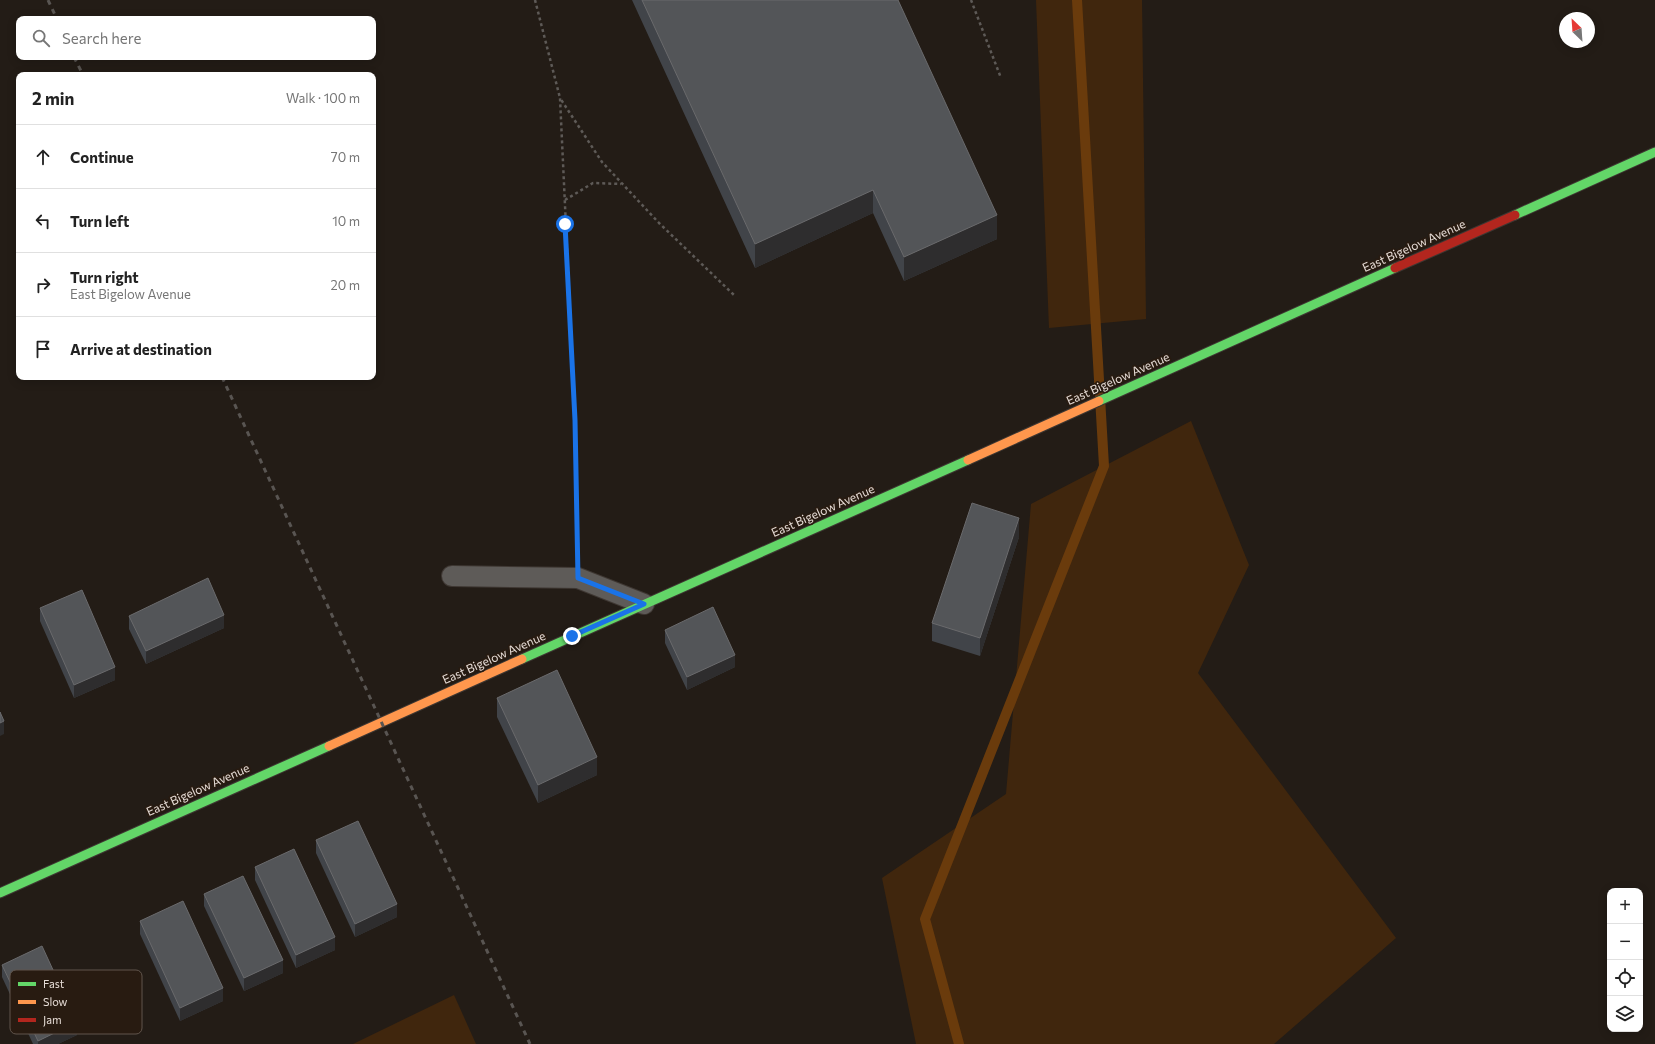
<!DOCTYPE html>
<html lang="en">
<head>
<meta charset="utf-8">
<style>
  body { margin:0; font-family:Commissioner,sans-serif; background:#f6f6f6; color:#222 }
  .controls { position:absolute; right:12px; bottom:12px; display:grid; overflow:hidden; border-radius:8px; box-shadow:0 2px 10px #0003 }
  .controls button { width:36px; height:36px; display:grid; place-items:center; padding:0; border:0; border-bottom:1px solid #e0e0e0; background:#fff; color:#222; font:20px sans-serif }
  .compass { position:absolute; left:1559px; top:12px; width:36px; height:36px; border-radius:50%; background:#fff; box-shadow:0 2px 10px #0003; rotate:335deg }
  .stop { position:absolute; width:12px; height:12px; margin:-9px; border:3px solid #1a73e8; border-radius:50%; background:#fff }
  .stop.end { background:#1a73e8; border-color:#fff; box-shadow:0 1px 4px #0008 }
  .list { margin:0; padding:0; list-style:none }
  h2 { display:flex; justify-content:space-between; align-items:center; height:52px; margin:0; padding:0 16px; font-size:17px }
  h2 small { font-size:13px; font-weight:400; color:#767676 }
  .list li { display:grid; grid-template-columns:26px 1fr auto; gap:12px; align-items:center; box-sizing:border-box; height:64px; padding:0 16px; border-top:1px solid #e0e0e0 }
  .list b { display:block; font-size:15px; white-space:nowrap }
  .list p { margin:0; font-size:13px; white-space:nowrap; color:#767676 }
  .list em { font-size:13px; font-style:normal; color:#767676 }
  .icon { flex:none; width:22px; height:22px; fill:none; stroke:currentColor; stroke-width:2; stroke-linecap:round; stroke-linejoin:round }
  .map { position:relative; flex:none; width:1655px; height:1044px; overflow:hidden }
  .search { position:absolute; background:#fff; box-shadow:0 2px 10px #0003; left:16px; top:16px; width:360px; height:44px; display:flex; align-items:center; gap:10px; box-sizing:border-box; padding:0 14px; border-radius:8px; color:#767676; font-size:15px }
  .panel { position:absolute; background:#fff; box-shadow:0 2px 10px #0003; left:16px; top:72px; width:360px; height:308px; border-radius:8px }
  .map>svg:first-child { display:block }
  .green { fill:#40260d }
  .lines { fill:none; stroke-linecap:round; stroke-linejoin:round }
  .stream { stroke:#6a3b0c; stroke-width:10 }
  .lane-casing { stroke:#3e3732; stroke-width:22 }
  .fast-casing { stroke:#3e3732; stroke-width:11 }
  .slow-casing { stroke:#3e3732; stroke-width:11 }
  .jam-casing { stroke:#3e3732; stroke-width:11 }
  .path { stroke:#5e5a57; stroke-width:2.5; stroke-dasharray:3 3; stroke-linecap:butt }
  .lane { stroke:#5e5b58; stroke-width:20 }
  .fast { stroke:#63d668; stroke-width:9 }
  .slow { stroke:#ff974d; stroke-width:9 }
  .jam { stroke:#b3261e; stroke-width:9 }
  .rail { stroke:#595552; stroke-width:3; stroke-dasharray:5 5; stroke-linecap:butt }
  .wall { fill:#414449 }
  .shaded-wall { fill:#2e2d2e }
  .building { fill:#535558; stroke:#6a6a6c }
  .route { stroke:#1a73e8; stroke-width:5 }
  .labels { text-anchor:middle; stroke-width:3.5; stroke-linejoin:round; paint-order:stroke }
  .street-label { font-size:12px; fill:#e7ddd7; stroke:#281b11 }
  .key { fill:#281b11; stroke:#61554c; stroke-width:1 }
  .key-label { font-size:11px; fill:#e7ddd7 }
</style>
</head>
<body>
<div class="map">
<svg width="1655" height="1044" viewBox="0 0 1655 1044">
  <rect width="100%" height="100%" fill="#231c16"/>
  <g class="green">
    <polygon points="1036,0 1142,0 1146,319 1049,328"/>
    <polygon points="1191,421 1249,565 1198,673 1396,938 1274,1044 916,1044 882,878 1006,794 1031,504"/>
    <polygon points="454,995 476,1044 353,1044"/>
  </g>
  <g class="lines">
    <polyline class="stream" points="959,1044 925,919 1104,466 1077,0"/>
    <g class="lane-casing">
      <polyline id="lane" points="452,576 578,578 644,604"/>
    </g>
    <g class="fast-casing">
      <g id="fast">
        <polyline points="1515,215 1655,152"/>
        <polyline points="1099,401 1395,268"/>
        <polyline points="522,659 968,460"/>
        <polyline points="0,893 329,746"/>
      </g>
    </g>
    <g class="slow-casing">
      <g id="slow">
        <polyline points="968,460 1099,401"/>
        <polyline points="329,746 522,659"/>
      </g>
    </g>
    <g class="jam-casing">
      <polyline id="jam" points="1395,268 1515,215"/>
    </g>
    <g class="path">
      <polyline points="535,0 560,98"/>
      <polyline points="971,0 1001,78"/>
      <polyline points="565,200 593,183 621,184"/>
      <polyline points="578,551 575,420 560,98 602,162 659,223 734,295"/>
    </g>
    <use href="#lane" class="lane"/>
    <use href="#fast" class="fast"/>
    <use href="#slow" class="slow"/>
    <use href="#jam" class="jam"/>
    <g class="rail">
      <polyline points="48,0 57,19"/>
      <polyline points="74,57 83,75"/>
      <polyline points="222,377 530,1044"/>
    </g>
  </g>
  <g class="wall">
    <polygon points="632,0 898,0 997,239 904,281 873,213 755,268"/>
    <polygon points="1019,537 980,656 932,641 932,623"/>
    <polygon points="40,608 115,680 74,698 40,621"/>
    <polygon points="129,616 224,628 146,664 129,629"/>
    <polygon points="665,630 735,667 687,690 665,643"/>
    <polygon points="497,698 597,775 538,803 497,717"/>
    <polygon points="316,840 397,917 355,937 316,853"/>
    <polygon points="255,867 335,950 296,968 255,880"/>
    <polygon points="204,894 283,973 244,991 204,906"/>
    <polygon points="140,921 223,1001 180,1021 140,934"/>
    <polygon points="2,965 77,1035 58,1044 33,1044 2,977"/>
  </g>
  <g class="shaded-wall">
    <polygon points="873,190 873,213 755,268 755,244"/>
    <polygon points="997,215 997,239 904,281 904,257"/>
    <polygon points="1019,518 1019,537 980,656 980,638"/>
    <polygon points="224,615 224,628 146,664 146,651"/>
    <polygon points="735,655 735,667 687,690 687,677"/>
    <polygon points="115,667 115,680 74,698 74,685"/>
    <polygon points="4,721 4,734 0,736 0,723"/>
    <polygon points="597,757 597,775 538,803 538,785"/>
    <polygon points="397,904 397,917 355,937 355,924"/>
    <polygon points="335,937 335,950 296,968 296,955"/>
    <polygon points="283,960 283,973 244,991 244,978"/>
    <polygon points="223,988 223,1001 180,1021 180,1008"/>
    <polygon points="77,1022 77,1035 58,1044 38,1044 38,1041"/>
  </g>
  <g class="building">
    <polygon points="642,0 898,0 997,215 904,257 873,190 755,244"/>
    <polygon points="972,503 1019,518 980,638 932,623"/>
    <polygon points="208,578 224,615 146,651 129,616"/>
    <polygon points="82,590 115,667 74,685 40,608"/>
    <polygon points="713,607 735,655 687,677 665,630"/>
    <polygon points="557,670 597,757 538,785 497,698"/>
    <polygon points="0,712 4,721 0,723"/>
    <polygon points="358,821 397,904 355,924 316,840"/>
    <polygon points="294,849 335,937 296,955 255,867"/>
    <polygon points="243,876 283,960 244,978 204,894"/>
    <polygon points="183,901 223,988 180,1008 140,921"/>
    <polygon points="42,946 77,1022 38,1041 2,965"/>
  </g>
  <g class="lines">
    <polyline class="route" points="565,224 575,420 578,578 644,604 572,636"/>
  </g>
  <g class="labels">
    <g class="street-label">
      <text transform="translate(1414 246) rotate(-24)" y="4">East Bigelow Avenue</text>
      <text transform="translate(1118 379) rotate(-24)" y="4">East Bigelow Avenue</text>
      <text transform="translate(823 511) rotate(-24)" y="4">East Bigelow Avenue</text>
      <text transform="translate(494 658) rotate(-24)" y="4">East Bigelow Avenue</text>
      <text transform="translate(198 790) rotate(-24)" y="4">East Bigelow Avenue</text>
    </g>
  </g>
  <rect x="10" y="970" width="132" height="64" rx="6" class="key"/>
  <rect x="18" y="982" width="18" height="4" fill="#63d668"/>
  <rect x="18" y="1000" width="18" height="4" fill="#ff974d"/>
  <rect x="18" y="1018" width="18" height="4" fill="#b3261e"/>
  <g class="key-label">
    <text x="43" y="988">Fast</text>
    <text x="43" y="1006">Slow</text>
    <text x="43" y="1024">Jam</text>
  </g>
</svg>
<div class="controls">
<button>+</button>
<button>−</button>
<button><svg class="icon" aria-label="locate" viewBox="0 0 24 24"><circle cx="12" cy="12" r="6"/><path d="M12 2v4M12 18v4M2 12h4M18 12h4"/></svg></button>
<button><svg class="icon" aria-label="layers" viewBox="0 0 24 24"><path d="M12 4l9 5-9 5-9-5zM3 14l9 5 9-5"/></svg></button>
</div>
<svg class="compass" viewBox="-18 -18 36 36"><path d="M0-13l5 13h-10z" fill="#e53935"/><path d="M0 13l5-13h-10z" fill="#767676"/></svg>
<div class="stop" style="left:565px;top:224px"></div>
<div class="stop end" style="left:572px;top:636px"></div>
<div class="search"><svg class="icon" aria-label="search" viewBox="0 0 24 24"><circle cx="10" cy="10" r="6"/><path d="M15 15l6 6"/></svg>Search here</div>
<section class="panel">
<h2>2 min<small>Walk · 100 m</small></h2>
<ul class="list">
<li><svg class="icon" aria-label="ahead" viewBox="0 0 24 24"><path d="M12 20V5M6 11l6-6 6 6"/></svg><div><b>Continue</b></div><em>70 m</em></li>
<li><svg class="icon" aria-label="left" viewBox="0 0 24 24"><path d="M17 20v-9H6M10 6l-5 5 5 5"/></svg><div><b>Turn left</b></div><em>10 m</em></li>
<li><svg class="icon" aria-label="right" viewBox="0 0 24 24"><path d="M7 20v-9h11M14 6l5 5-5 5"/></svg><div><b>Turn right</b><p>East Bigelow Avenue</p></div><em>20 m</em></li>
<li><svg class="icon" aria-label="arrive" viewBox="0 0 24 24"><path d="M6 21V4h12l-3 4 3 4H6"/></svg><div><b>Arrive at destination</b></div></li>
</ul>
</section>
</div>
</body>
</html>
